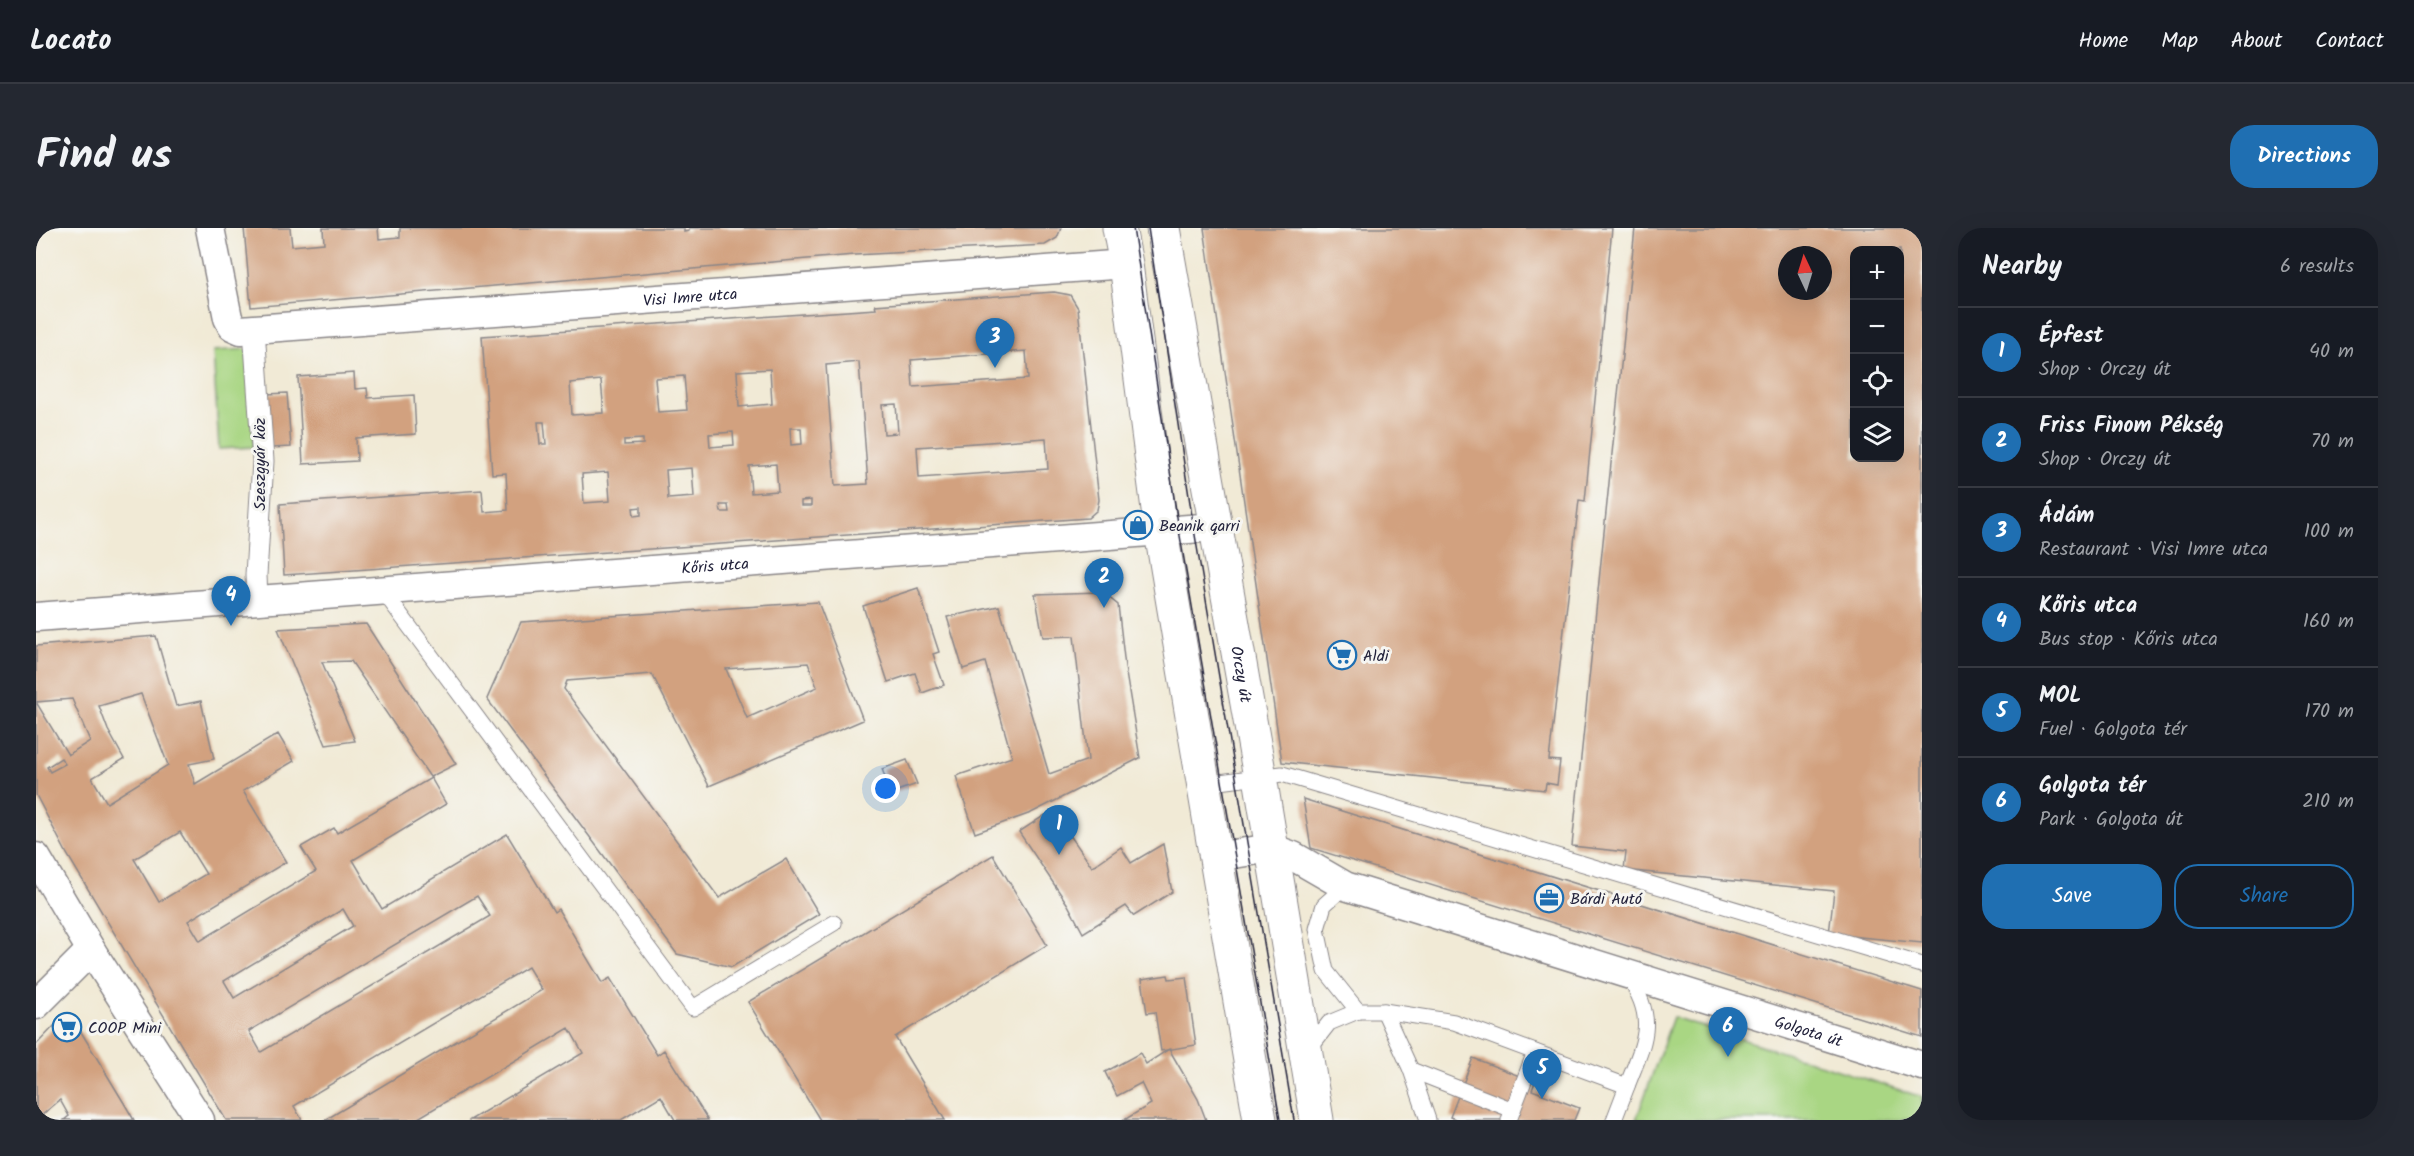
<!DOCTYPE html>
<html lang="en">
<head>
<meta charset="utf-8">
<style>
  body { margin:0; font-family:Kalam,sans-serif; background:#242831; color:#f1f3f6 }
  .controls { position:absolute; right:18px; top:18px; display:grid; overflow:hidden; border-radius:12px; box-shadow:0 6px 24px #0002 }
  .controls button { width:54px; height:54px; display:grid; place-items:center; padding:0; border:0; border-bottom:2px solid #363941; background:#171b24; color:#f1f3f6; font:30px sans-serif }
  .compass { position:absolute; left:1742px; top:18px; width:54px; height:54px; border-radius:50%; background:#171b24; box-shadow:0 6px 24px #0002; rotate:356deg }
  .you { position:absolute; left:850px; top:561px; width:21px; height:21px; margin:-15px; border:4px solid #fff; border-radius:50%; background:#1a73e8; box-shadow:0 0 0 9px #1a73e833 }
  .badge { display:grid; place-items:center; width:39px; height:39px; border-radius:50%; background:#1f6fb2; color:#fff; font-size:20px; font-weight:700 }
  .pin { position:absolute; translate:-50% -50px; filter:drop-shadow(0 2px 3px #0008) }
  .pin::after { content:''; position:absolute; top:32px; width:21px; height:18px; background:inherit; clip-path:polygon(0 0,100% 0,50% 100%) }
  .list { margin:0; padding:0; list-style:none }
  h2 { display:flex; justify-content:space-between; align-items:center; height:78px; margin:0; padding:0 24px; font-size:26px }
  h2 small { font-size:20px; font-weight:400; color:#9ea1a6 }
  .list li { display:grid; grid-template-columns:39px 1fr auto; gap:18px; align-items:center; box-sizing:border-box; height:90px; padding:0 24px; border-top:2px solid #363941 }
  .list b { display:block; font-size:22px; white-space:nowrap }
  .list p { margin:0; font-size:20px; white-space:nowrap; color:#9ea1a6 }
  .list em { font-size:20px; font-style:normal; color:#9ea1a6 }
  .actions { display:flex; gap:12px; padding:18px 24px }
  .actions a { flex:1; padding:14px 0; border:2px solid #1f6fb2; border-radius:24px; text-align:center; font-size:21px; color:#1f6fb2 }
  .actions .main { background:#1f6fb2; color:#fff }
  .icon { flex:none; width:33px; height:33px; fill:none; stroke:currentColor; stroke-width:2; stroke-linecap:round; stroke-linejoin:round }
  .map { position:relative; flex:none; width:1886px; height:892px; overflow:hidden; border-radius:24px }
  header { display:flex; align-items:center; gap:36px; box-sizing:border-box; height:84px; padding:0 30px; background:#171b24; border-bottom:2px solid #363941 }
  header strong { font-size:28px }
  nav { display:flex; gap:33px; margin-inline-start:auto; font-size:21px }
  .intro { display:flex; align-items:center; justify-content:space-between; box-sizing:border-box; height:144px; padding:0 36px }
  h1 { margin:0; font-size:42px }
  .button { padding:15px 27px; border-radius:24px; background:#1f6fb2; color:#fff; font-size:21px; font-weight:700 }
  main { display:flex; gap:36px; padding:0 36px }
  aside { flex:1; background:#171b24; border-radius:24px; box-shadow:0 6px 24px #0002 }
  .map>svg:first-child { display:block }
  .green { fill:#a9d683; stroke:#667c5f; stroke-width:1.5 }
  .building { fill:#d2a17f; fill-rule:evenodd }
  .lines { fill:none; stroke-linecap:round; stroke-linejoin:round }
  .service-casing { stroke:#8a8688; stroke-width:17 }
  .pedestrian-casing { stroke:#8a8688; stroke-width:23 }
  .minor-casing { stroke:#8a8688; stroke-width:31 }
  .tertiary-casing { stroke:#8a8688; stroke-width:35 }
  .service { stroke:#fff; stroke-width:15 }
  .pedestrian { stroke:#fff; stroke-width:21 }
  .minor { stroke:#fff; stroke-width:28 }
  .tertiary { stroke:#fff; stroke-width:33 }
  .tram { stroke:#22223b; stroke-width:1.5 }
  .labels { text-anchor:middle; stroke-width:6; stroke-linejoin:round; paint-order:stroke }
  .street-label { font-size:16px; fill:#22223b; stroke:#f6f6f2 }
  .poi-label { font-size:16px; fill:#22223b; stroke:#f6f6f2; text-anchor:start }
</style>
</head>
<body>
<header>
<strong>Locato</strong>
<nav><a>Home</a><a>Map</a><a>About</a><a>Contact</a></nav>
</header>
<div class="intro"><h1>Find us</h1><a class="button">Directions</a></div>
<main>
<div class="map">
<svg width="1886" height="892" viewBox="0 0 1886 892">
  <rect width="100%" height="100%" fill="#f6f6f2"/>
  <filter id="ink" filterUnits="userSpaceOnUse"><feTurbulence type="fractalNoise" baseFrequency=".0167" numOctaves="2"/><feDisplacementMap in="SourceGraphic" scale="12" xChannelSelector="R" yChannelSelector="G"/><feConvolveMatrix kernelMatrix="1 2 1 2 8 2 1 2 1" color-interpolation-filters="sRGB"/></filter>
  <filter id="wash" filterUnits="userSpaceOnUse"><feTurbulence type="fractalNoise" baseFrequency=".008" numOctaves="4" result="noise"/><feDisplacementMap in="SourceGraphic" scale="24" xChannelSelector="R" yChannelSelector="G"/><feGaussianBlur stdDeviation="1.35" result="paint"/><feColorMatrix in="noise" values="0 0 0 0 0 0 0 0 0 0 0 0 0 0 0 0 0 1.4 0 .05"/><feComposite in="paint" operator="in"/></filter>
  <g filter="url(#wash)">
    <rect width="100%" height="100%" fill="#f1ead6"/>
    <g class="green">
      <polygon points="212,121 218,219 183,221 177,123"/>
      <polygon points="1637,789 1886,869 1886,892 1600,892"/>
    </g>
    <g id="blocks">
      <g class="building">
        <polygon points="208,0 254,0 256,18 288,15 287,0 342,0 343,11 364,9 364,0 648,0 648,4 653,3 653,0 1025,0 1021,10 1009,17 818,27 215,79"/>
        <polygon points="1168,0 1576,0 1549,273 1543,272 1513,532 1524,533 1521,557 1510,555 1509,562 1246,534"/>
        <path d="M1599,0H1886V715L1793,706L1798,663L1588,642L1590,624L1536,618ZM1818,22H1864V230H1818ZM1751,27H1787V63H1751Z"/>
        <path d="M1018,64L1034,67L1042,80L1063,272L1061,282L1052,290L248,347L244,276L446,262L448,284L472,282L470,245L456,246L446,108L840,81L839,77ZM990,123L992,151L877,159L875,132ZM823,134L832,256L799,258L790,137ZM734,141L736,176L703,179L701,143ZM648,148L651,182L622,184L619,150ZM565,152L568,185L536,187L534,155ZM860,176L862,205L848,206L846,177ZM502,194H508L510,216H504ZM754,200H765L766,216L755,217ZM697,204L698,217L674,219L673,206ZM1010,210L1012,241L883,250L881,219ZM607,211V216L588,217V212ZM740,236L742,263L715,265L713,238ZM656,240L658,269L632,271L630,242ZM572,244L574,273L548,275L546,246ZM775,272V278H765V273ZM684,277H692L693,284H685ZM605,279V287L598,288L597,280Z"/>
        <polygon points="318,145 319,161 331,160 332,170 378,167 380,206 320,210 321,233 267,236 262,149"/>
        <polygon points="251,165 255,219 235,220 231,166"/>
        <polygon points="882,360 903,424 897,426 908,457 886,465 879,445 852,454 827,378"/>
        <polygon points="1066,364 1082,377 1089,439 1104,530 995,585 939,605 920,548 976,529 949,434 927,441 911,389 963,378 1013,546 1052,532 1038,408 1007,409 999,366"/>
        <path d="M782,374L827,492L673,558L616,446L531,453L528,461L683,670L750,631L783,686L696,739L641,726L451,471L485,394ZM772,435L781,459L711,490L690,441Z"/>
        <polygon points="330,396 420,536 394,549 315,433 286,434 319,513 290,517 242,401"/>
        <path d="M120,408L140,478L165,473L178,531L153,536L159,556L242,506L258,533L207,563L250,634L152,693L164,713L280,643L265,619L298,600L301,605L395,550L410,576L317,632L346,681L471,606L518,684L522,681L566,755L574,750L621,827L628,822L672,892H639L625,868L585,892H434L547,825L533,800L379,892H289L506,762L492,739L258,878L266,892H190L31,626L0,567V418ZM105,466L132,537L71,575L56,550L88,531L72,502L63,478ZM36,471L54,513L32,527L0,474ZM25,530L29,536L14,544L11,539ZM144,604L170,646L123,674L98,631ZM441,668L454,688L225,824L213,803ZM307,681L317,698L198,770L188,753Z"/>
        <polygon points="871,532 881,556 855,565 846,541"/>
        <polygon points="1267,571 1886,763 1886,809 1275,620"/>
        <polygon points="1009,587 1019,602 1027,597 1056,639 1085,619 1095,635 1127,616 1136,664 1098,688 1090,678 1047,705 1032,677 983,604"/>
        <polygon points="957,627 1011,717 859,809 909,892 784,892 712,774"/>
        <polygon points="1132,747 1133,751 1150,749 1160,817 1125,823 1119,784 1111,785 1106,751"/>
        <polygon points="39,794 88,875 98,892 28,892 33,888 24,872 0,892 0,817 21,795"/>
        <polygon points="1133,821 1162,871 1170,892 1088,892 1115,876 1105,855 1081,868 1069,844 1104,825 1110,836"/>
        <polygon points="1437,830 1499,854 1496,862 1543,880 1538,892 1422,892 1414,889"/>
      </g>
    </g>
  </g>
  <g filter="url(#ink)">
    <use href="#blocks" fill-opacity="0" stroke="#8a8688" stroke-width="1.5"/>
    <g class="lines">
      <g class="service-casing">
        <g id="service">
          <polyline points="347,363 657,780 798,695"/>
          <polyline points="1168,556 1246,546 1886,737"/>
          <polyline points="1309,658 1288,677 1281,701 1290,743 1322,783"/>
          <polyline points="1348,783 1375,842 1392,892"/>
          <path d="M1272,822L1293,795L1322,783H1348L1418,794L1591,858C1608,814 1622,792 1592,749"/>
          <polyline points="1375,842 1477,882"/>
          <polyline points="1473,892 1499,824"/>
          <polyline points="1578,892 1591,858"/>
        </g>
      </g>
      <g class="pedestrian-casing">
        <polyline id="pedestrian" points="218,101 227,233 220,347 221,372"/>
      </g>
      <g class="minor-casing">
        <g id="minor">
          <path id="s1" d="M174,0L192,90L196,98L205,102L1090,36"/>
          <path id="s2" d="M0,389L1179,299"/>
          <polyline points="0,629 55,722 164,892"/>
          <path id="s3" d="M1179,629L1235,620L1257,628L1309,658L1886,838"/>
          <polyline points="0,777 55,722"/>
        </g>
      </g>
      <g class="tertiary-casing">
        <g id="tertiary">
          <polyline points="1083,0 1090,36 1125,304 1224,892"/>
          <path id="s4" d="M1127,0L1224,549L1281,892"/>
        </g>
      </g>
      <use href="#service" class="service"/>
      <use href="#pedestrian" class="pedestrian"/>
      <use href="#minor" class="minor"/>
      <use href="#tertiary" class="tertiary"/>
      <g class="tram">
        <polyline points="1097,0 1143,302 1244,892"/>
        <polyline points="1112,0 1158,301 1258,892"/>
      </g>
    </g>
  </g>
  <defs>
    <g id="shop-ring" transform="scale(1.5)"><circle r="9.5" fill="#f6f6f2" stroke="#1f6fb2" stroke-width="1.5"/><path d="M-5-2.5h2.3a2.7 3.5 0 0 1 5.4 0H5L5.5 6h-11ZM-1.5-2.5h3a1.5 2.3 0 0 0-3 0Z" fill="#1f6fb2"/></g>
    <g id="supermarket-ring" transform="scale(1.5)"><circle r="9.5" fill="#f6f6f2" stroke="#1f6fb2" stroke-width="1.5"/><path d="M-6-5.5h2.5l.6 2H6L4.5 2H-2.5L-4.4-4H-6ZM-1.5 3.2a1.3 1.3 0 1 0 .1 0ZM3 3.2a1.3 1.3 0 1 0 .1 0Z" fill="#1f6fb2"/></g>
    <g id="office-ring" transform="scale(1.5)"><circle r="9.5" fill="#f6f6f2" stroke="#1f6fb2" stroke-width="1.5"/><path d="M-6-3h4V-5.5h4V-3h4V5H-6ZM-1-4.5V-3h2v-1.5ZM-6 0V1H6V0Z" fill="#1f6fb2"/></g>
  </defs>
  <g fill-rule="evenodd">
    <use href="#shop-ring" x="1102" y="297"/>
    <use href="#supermarket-ring" x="1306" y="427"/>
    <use href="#office-ring" x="1513" y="670"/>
    <use href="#supermarket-ring" x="31" y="799"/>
  </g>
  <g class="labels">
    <g class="street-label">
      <text dy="6" stroke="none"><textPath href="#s1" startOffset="561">Visi Imre utca</textPath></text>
      <text transform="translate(223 236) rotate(-90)" y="6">Szeszgyár köz</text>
      <text dy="6" stroke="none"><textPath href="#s2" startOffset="681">Kőris utca</textPath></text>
      <text dy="6" stroke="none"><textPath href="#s4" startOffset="453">Orczy út</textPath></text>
      <text dy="6" stroke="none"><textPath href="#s3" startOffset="626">Golgota út</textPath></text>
    </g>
    <g class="poi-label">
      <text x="1123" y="303">Beanik qarri</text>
      <text x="1327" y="433">Aldi</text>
      <text x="1534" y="676">Bárdi Autó</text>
      <text x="52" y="805">COOP Mini</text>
    </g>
  </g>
</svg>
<div class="controls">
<button>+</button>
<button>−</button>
<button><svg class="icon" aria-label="locate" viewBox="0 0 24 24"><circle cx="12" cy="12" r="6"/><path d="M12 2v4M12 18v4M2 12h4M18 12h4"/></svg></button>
<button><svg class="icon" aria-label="layers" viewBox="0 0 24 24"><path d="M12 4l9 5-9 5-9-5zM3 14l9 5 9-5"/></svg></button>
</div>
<svg class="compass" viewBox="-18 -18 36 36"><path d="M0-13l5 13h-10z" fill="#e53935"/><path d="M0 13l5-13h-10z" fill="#9ea1a6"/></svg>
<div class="you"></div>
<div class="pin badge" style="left:1023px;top:627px">1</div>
<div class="pin badge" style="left:1068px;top:380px">2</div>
<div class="pin badge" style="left:959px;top:140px">3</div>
<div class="pin badge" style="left:195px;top:398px">4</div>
<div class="pin badge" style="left:1506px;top:871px">5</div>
<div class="pin badge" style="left:1692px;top:829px">6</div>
</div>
<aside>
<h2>Nearby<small>6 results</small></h2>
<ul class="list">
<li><span class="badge">1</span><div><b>Épfest</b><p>Shop · Orczy út</p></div><em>40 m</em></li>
<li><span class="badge">2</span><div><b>Friss Finom Pékség</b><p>Shop · Orczy út</p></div><em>70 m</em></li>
<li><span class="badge">3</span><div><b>Ádám</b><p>Restaurant · Visi Imre utca</p></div><em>100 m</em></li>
<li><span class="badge">4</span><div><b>Kőris utca</b><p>Bus stop · Kőris utca</p></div><em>160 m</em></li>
<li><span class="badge">5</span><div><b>MOL</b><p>Fuel · Golgota tér</p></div><em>170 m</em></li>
<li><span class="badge">6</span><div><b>Golgota tér</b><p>Park · Golgota út</p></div><em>210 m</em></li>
</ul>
<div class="actions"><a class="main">Save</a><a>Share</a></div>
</aside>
</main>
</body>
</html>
